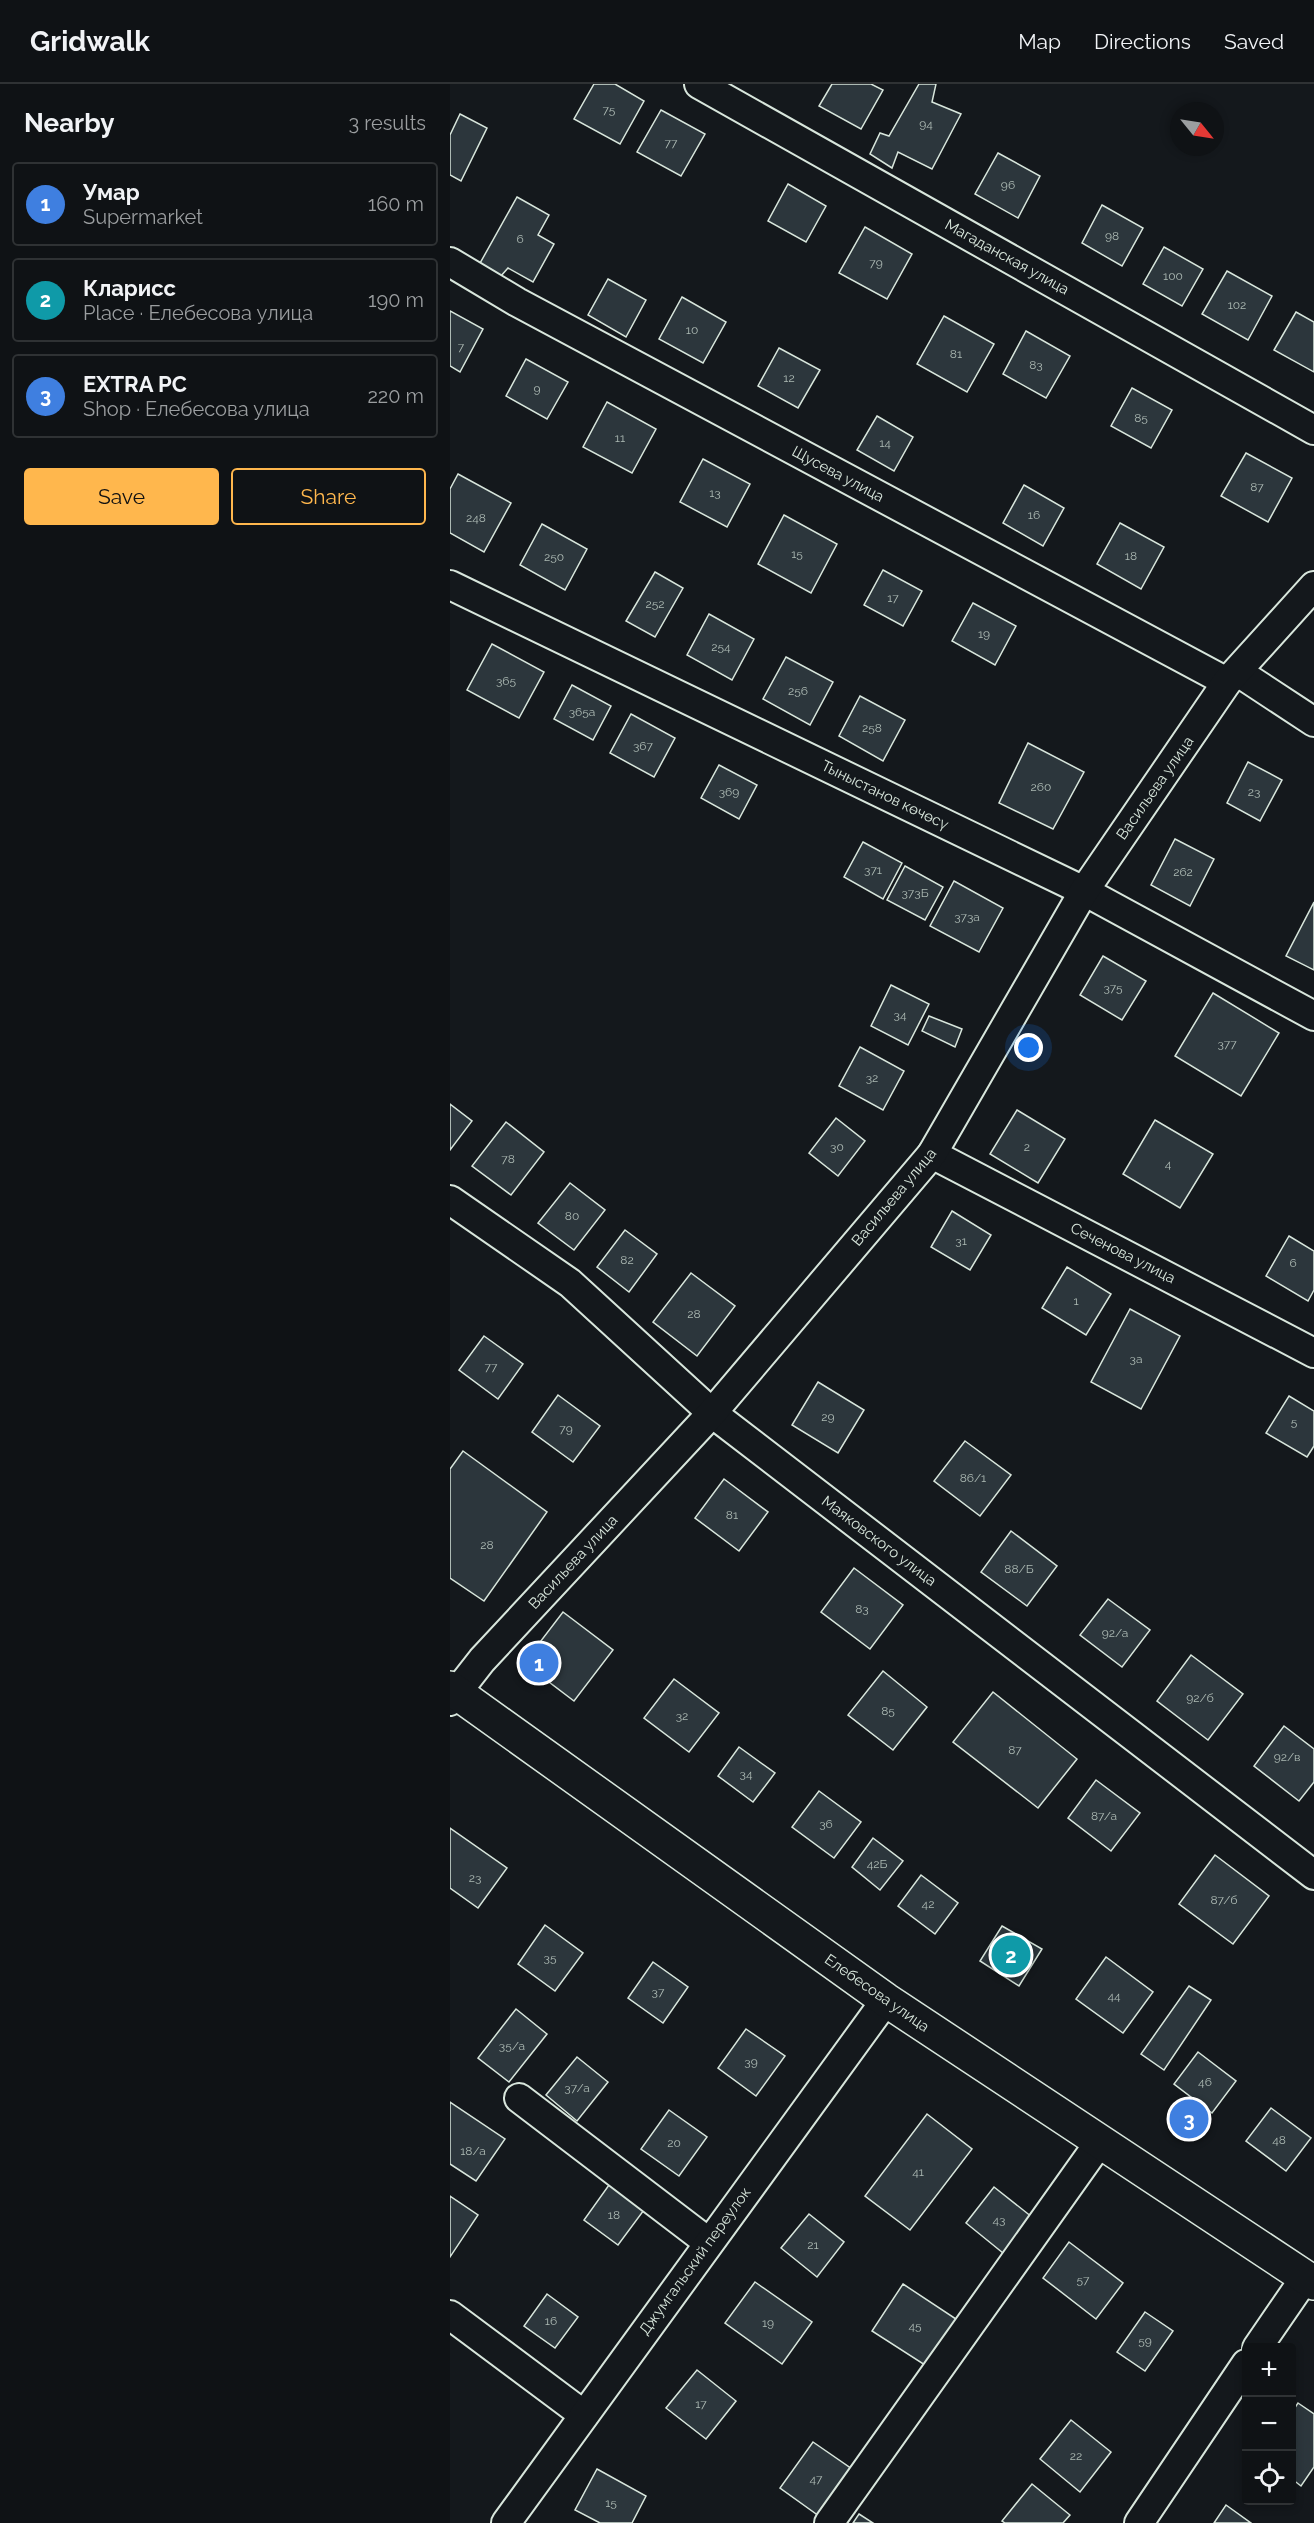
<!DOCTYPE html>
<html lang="en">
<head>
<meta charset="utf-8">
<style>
  body { margin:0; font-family:Raleway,sans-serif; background:#181b1e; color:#f1f3f6 }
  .controls { position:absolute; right:18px; bottom:18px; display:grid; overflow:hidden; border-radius:6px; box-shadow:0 3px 9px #0003 }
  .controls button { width:54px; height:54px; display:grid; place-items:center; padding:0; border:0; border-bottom:2px solid #2f3234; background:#0f1215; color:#f1f3f6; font:30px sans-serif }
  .compass { position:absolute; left:720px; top:18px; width:54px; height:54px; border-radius:50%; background:#0f1215; box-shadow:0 3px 9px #0003; rotate:120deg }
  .you { position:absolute; left:579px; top:964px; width:21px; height:21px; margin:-15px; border:4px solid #fff; border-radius:50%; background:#1a73e8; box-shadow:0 0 0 9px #1a73e833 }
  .badge { display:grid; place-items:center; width:39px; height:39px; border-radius:50%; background:#ffb74d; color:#fff; font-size:20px; font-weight:700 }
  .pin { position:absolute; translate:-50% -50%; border:3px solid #fff; box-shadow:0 2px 6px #0006 }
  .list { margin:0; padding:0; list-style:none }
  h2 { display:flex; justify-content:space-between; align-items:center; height:78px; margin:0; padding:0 24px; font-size:26px }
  h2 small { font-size:20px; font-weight:400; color:#9b9ea0 }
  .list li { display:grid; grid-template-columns:39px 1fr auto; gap:18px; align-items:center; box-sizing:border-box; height:84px; margin:0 12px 12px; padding:0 12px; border:2px solid #2f3234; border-radius:6px }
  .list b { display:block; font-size:22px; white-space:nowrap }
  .list p { margin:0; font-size:20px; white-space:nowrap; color:#9b9ea0 }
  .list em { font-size:20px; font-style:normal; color:#9b9ea0 }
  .actions { display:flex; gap:12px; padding:18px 24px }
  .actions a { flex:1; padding:14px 0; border:2px solid #ffb74d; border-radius:6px; text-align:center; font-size:21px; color:#ffb74d }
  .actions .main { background:#ffb74d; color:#111 }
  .icon { flex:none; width:33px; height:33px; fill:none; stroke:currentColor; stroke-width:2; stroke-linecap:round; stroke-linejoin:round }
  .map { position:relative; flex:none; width:864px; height:2439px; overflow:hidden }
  header { display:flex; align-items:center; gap:36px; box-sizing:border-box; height:84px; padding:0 30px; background:#0f1215; border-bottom:2px solid #2f3234 }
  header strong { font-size:28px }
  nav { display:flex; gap:33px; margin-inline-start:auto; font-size:21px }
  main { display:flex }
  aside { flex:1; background:#0f1215 }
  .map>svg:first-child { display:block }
  .building { fill:#2c363c; stroke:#d8e6dc; stroke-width:1.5 }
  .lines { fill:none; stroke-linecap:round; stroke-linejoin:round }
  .minor-casing { stroke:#d8e6dc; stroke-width:32 }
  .primary-casing { stroke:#d8e6dc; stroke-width:36 }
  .minor { stroke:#14181c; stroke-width:28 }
  .primary { stroke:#14181c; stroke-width:33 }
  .labels { text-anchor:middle; stroke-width:4.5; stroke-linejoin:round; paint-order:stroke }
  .number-label { font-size:12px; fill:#adbab4 }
  .street-label { font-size:15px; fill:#d8e6dc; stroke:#14181c }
</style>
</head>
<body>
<header>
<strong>Gridwalk</strong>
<nav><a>Map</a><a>Directions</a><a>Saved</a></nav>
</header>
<main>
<aside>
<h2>Nearby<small>3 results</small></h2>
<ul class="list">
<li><span class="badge" style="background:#3f7fe0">1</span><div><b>Умар</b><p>Supermarket</p></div><em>160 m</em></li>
<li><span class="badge" style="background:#0f9aa8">2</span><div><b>Кларисс</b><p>Place · Елебесова улица</p></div><em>190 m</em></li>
<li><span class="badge" style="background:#3f7fe0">3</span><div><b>EXTRA PC</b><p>Shop · Елебесова улица</p></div><em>220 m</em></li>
</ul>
<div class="actions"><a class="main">Save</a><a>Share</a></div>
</aside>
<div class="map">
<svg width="864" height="2439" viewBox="0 0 864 2439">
  <rect width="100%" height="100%" fill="#14181c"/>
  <g class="building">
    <polygon points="144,0 165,0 194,17 170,60 124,35"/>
    <polygon points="382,0 421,0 433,6 411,45 369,22"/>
    <polygon points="469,0 486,0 482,18 511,30 482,85 448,68 442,84 420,70 430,49 439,52"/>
    <polygon points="211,26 255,50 231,92 187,68"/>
    <polygon points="10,30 37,44 11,97 0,91 0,51"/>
    <polygon points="548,69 590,92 568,134 525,110"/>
    <polygon points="338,100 376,122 356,158 318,137"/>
    <polygon points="67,113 99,131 88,151 104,160 83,198 58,184 50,193 29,181"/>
    <polygon points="652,121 693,144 672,182 632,159"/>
    <polygon points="415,143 462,170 437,215 389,189"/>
    <polygon points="714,163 753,185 732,222 693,200"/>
    <polygon points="777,187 822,212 798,256 752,230"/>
    <polygon points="158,195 196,216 176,253 138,231"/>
    <polygon points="232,213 276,238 253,279 209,255"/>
    <polygon points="0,227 33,245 10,288 0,282"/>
    <polygon points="846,228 864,238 864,288 824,266"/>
    <polygon points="494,232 544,260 517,308 467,280"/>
    <polygon points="576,247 620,272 596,314 553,290"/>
    <polygon points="329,264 370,286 348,324 308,302"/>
    <polygon points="76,275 118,298 97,335 56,312"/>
    <polygon points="682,304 722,326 701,364 661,342"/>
    <polygon points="157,318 206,345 182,389 133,363"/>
    <polygon points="427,332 463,353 444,387 407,366"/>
    <polygon points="796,369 842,394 818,438 771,412"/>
    <polygon points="253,375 300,400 277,443 230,418"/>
    <polygon points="8,390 61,419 34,468 0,449 0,405"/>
    <polygon points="574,401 614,424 593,462 553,439"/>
    <polygon points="334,431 387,460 361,509 308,480"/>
    <polygon points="670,439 714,463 691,505 647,480"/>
    <polygon points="92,440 137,465 115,506 70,481"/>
    <polygon points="433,486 472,507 453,542 414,521"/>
    <polygon points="205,488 233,504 205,553 176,537"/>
    <polygon points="523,519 566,542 545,581 502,557"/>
    <polygon points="259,530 304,555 282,596 237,571"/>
    <polygon points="42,560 94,588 69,634 17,606"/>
    <polygon points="336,573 383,598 360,641 313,615"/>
    <polygon points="122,601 161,622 143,656 104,635"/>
    <polygon points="410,612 455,636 433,677 389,652"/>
    <polygon points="181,630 225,654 204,693 160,669"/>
    <polygon points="578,659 634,688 603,745 549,719"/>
    <polygon points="798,678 832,696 810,737 777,719"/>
    <polygon points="269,681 307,701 289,735 251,714"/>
    <polygon points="725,755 764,775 740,822 701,801"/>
    <polygon points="413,758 452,779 433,815 394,793"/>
    <polygon points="455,782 493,803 475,836 437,816"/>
    <polygon points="504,797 553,824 529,868 480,842"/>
    <polygon points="864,818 864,886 836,872"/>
    <polygon points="653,872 696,897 672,936 630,911"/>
    <polygon points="441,901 479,920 458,961 421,942"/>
    <polygon points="763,909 829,949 791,1012 725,972"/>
    <polygon points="479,932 512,945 505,963 472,947"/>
    <polygon points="410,963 454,987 433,1026 389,1002"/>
    <polygon points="0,1020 22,1037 0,1066"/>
    <polygon points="567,1026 615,1055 588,1099 540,1070"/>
    <polygon points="386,1034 415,1057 388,1092 359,1069"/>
    <polygon points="705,1036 763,1070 730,1124 673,1090"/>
    <polygon points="56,1038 94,1068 61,1111 22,1082"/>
    <polygon points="120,1099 155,1126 124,1166 88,1139"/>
    <polygon points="502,1127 541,1151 520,1186 481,1163"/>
    <polygon points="175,1146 207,1170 179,1208 147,1183"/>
    <polygon points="839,1152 864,1167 864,1206 858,1217 816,1192"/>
    <polygon points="617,1183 661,1210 636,1251 592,1224"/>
    <polygon points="241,1189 285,1222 247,1272 203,1238"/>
    <polygon points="680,1225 730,1252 691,1325 641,1298"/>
    <polygon points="34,1252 73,1280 48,1315 9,1286"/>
    <polygon points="368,1298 414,1326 388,1369 342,1341"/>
    <polygon points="108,1311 150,1342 123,1378 82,1348"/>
    <polygon points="839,1312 864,1327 864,1362 857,1373 816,1349"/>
    <polygon points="515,1357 561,1391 530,1432 484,1397"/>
    <polygon points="13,1367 97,1428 34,1517 0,1494 0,1385"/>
    <polygon points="274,1395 318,1428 289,1467 245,1434"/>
    <polygon points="561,1447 607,1482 577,1522 531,1488"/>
    <polygon points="404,1484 453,1521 420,1565 371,1528"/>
    <polygon points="658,1515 700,1546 672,1583 630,1551"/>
    <polygon points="113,1528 163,1566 124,1617 74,1579"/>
    <polygon points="741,1571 793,1610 758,1656 707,1617"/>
    <polygon points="433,1587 477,1623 443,1666 398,1631"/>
    <polygon points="224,1595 269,1629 239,1668 194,1634"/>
    <polygon points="543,1608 627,1675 588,1724 503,1658"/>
    <polygon points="834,1642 864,1665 864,1698 849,1717 804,1682"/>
    <polygon points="289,1663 325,1689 303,1718 268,1692"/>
    <polygon points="646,1696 690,1729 661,1767 618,1734"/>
    <polygon points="369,1707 411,1738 384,1774 342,1743"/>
    <polygon points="0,1744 57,1784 28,1824 0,1804"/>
    <polygon points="423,1754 453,1777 430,1806 402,1783"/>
    <polygon points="765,1771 819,1812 783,1860 729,1820"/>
    <polygon points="471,1791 508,1819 485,1850 448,1822"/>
    <polygon points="95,1841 133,1869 105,1907 68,1880"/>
    <polygon points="552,1842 592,1865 569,1902 530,1877"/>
    <polygon points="656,1873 703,1908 673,1949 626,1915"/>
    <polygon points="203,1878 238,1903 213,1939 178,1914"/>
    <polygon points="739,1902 761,1916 714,1986 691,1970"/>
    <polygon points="66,1925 97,1950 59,1998 28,1974"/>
    <polygon points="296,1945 335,1972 306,2012 268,1984"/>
    <polygon points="748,1968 786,1997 762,2029 724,2000"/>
    <polygon points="127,1973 158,1998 127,2037 96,2011"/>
    <polygon points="0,2018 55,2055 26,2097 0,2080"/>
    <polygon points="821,2024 861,2054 836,2087 796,2057"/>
    <polygon points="219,2026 257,2053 229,2092 191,2065"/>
    <polygon points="477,2030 522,2065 460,2146 415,2112"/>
    <polygon points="159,2101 194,2126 168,2161 134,2136"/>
    <polygon points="544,2103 582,2133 553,2169 516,2139"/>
    <polygon points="0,2112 28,2131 0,2173"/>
    <polygon points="359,2130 394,2158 367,2193 331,2164"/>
    <polygon points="619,2158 673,2199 646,2235 593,2194"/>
    <polygon points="305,2198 362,2238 332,2280 275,2239"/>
    <polygon points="453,2200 509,2237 478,2283 422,2247"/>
    <polygon points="97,2210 128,2233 105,2264 74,2242"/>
    <polygon points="695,2228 723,2247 695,2287 667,2268"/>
    <polygon points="247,2286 286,2317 256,2355 216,2324"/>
    <polygon points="848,2319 864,2330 864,2383 851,2402 842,2395 842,2328"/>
    <polygon points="621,2336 661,2368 630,2408 590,2375"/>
    <polygon points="363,2358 402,2385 369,2432 330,2404"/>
    <polygon points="147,2385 196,2412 182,2439 150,2439 125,2426"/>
    <polygon points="582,2400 620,2431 613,2439 555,2439 552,2437"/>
    <polygon points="776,2421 801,2439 764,2439"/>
    <polygon points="409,2430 423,2439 403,2439"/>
  </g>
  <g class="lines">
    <g class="minor-casing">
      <g id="minor">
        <polyline points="249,0 864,346"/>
        <polyline points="0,178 67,218 777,598"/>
        <polyline points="0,501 634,807 864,932"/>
        <polyline points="788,588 864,638"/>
        <polyline points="482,1070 864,1269"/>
        <polyline points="0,1116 120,1199 262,1329 864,1791"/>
        <polyline points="0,1617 32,1576 262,1329 482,1070 634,807 777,598 864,502"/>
        <polyline points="69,2014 258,2158"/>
        <polyline points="0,2231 134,2331"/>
        <polyline points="807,2264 855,2194"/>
        <polyline points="56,2439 436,1916"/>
        <polyline points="379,2439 649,2059"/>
        <polyline points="689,2439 796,2280"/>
      </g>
    </g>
    <g class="primary-casing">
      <polyline id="primary" points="0,1604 436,1916 864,2199"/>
    </g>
    <use href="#minor" class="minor"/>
    <use href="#primary" class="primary"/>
  </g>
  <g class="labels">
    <g class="number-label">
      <text x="159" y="30">75</text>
      <text x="476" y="44">94</text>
      <text x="221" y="63">77</text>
      <text x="558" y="105">96</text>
      <text x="662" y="156">98</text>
      <text x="70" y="159">6</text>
      <text x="426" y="183">79</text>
      <text x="723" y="196">100</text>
      <text x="787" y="225">102</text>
      <text x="242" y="250">10</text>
      <text x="11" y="267">7</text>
      <text x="506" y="274">81</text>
      <text x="586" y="285">83</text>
      <text x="339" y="298">12</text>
      <text x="87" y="309">9</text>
      <text x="691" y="338">85</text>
      <text x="170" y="358">11</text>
      <text x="435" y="363">14</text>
      <text x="807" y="407">87</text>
      <text x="265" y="413">13</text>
      <text x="584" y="435">16</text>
      <text x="26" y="438">248</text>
      <text x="347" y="474">15</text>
      <text x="681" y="476">18</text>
      <text x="104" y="477">250</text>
      <text x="443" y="518">17</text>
      <text x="205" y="524">252</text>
      <text x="534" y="554">19</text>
      <text x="271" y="567">254</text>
      <text x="56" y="601">365</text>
      <text x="348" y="611">256</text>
      <text x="132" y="632">365а</text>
      <text x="422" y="648">258</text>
      <text x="193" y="666">367</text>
      <text x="591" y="707">260</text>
      <text x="279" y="712">369</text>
      <text x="804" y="712">23</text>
      <text x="423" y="790">371</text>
      <text x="733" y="792">262</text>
      <text x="465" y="813">373Б</text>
      <text x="517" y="837">373а</text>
      <text x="663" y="908">375</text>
      <text x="450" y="935">34</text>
      <text x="777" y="964">377</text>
      <text x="422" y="998">32</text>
      <text x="387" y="1067">30</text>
      <text x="577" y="1067">2</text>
      <text x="58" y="1079">78</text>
      <text x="718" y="1084">4</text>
      <text x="122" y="1136">80</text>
      <text x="511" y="1161">31</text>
      <text x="177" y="1180">82</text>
      <text x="843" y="1183">6</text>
      <text x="626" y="1221">1</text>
      <text x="244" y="1234">28</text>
      <text x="686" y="1279">3а</text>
      <text x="41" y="1287">77</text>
      <text x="378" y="1337">29</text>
      <text x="844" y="1342">5</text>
      <text x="116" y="1349">79</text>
      <text x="523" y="1398">86/1</text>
      <text x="282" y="1435">81</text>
      <text x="37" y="1465">28</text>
      <text x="569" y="1489">88/Б</text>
      <text x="412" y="1529">83</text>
      <text x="665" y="1553">92/а</text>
      <text x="750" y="1618">92/б</text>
      <text x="438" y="1631">85</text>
      <text x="232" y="1636">32</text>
      <text x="565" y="1670">87</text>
      <text x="837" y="1677">92/в</text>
      <text x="296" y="1694">34</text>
      <text x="654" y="1736">87/а</text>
      <text x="376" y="1744">36</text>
      <text x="427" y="1784">42Б</text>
      <text x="25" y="1798">23</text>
      <text x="774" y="1820">87/б</text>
      <text x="478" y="1824">42</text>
      <text x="100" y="1878">35</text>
      <text x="208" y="1912">37</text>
      <text x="664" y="1916">44</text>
      <text x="62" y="1966">35/а</text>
      <text x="301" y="1982">39</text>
      <text x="755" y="2002">46</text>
      <text x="127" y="2008">37/а</text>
      <text x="829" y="2060">48</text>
      <text x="224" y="2063">20</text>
      <text x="23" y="2071">18/а</text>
      <text x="468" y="2092">41</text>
      <text x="164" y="2135">18</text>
      <text x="549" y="2140">43</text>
      <text x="363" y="2165">21</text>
      <text x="633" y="2200">57</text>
      <text x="101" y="2241">16</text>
      <text x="318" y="2243">19</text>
      <text x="465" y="2246">45</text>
      <text x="695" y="2261">59</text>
      <text x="251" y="2324">17</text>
      <text x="626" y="2376">22</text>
      <text x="366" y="2399">47</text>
      <text x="161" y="2423">15</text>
    </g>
    <g class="street-label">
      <text transform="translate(557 173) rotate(29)" y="5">Магаданская улица</text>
      <text transform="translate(388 390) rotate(28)" y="5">Щусева улица</text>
      <text transform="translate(705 704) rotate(-55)" y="5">Васильева улица</text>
      <text transform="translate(435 711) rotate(26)" y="5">Тыныстанов көчөсү</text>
      <text transform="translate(444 1113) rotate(-50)" y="5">Васильева улица</text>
      <text transform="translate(673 1169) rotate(27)" y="5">Сеченова улица</text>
      <text transform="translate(429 1457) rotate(37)" y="5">Маяковского улица</text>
      <text transform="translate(123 1478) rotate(-47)" y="5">Васильева улица</text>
      <text transform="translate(427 1909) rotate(35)" y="5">Елебесова улица</text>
      <text transform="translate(245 2177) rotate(-54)" y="5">Джумгальский переулок</text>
    </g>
  </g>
</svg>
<div class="controls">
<button>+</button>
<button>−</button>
<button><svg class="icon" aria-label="locate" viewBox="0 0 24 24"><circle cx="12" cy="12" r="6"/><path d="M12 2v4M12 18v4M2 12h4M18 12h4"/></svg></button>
</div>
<svg class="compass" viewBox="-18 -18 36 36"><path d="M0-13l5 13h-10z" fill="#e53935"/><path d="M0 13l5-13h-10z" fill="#9b9ea0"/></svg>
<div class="you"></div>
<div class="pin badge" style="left:89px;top:1579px;background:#3f7fe0">1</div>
<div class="pin badge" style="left:561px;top:1871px;background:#0f9aa8">2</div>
<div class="pin badge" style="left:739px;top:2035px;background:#3f7fe0">3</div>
</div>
</main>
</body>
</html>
